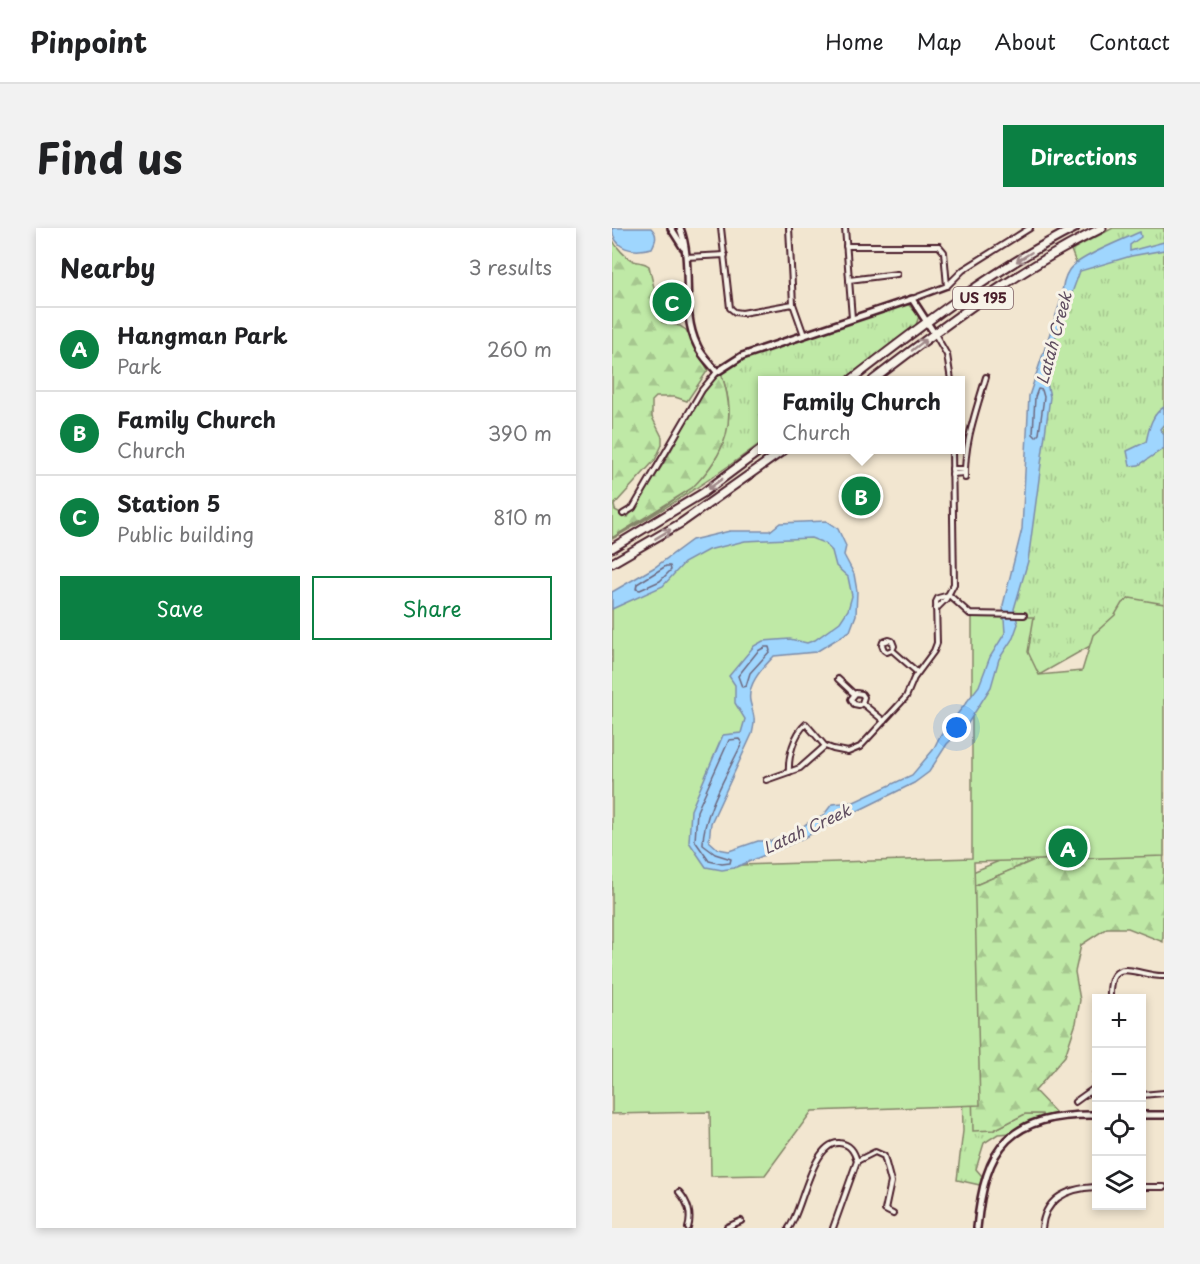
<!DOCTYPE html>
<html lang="en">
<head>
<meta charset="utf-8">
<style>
  body { margin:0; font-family:"Playpen Sans",sans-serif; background:#f2f2f2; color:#202124 }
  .controls { position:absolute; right:18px; bottom:18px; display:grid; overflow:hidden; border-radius:0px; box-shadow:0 3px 9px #0003 }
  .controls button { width:54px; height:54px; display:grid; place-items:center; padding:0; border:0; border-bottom:2px solid #e0e0e0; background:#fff; color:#202124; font:30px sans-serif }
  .you { position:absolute; left:345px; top:500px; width:21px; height:21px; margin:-15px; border:4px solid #fff; border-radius:50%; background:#1a73e8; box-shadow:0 0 0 9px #1a73e833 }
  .badge { display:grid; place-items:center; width:39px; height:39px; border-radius:50%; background:#0b8043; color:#fff; font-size:20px; font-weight:700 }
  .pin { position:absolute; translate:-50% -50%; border:3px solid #fff; box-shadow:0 2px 6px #0006 }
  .popup { position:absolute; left:146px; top:148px; width:207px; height:78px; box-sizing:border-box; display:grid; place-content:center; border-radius:0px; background:#fff; filter:drop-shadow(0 2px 4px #0005); font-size:20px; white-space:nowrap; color:#757577 }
  .popup b { font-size:22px; color:#202124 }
  .popup::after { content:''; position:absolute; left:50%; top:100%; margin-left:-12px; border:12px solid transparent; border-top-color:#fff }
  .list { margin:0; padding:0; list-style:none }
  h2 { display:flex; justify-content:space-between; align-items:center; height:78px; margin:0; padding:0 24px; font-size:26px }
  h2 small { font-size:20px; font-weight:400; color:#757577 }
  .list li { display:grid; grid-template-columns:39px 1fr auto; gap:18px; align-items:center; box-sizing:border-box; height:84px; padding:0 24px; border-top:2px solid #e0e0e0 }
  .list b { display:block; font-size:22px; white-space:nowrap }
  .list p { margin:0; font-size:20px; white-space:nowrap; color:#757577 }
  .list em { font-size:20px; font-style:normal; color:#757577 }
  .actions { display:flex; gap:12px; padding:18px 24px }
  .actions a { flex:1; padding:14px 0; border:2px solid #0b8043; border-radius:0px; text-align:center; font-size:21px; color:#0b8043 }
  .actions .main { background:#0b8043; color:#fff }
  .icon { flex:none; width:33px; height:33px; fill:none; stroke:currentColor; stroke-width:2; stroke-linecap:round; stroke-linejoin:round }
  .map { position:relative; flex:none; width:552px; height:1000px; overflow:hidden; border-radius:0px }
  header { display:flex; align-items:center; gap:36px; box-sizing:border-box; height:84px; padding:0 30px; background:#fff; border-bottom:2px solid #e0e0e0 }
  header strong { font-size:28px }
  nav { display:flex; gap:33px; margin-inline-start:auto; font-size:21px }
  .intro { display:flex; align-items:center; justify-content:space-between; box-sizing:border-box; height:144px; padding:0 36px }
  h1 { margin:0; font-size:42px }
  .button { padding:15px 27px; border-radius:0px; background:#0b8043; color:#fff; font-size:21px; font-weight:700 }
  main { display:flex; gap:36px; padding:0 36px }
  aside { flex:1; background:#fff; border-radius:0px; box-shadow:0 3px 9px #0003 }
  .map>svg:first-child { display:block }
  .grass { fill:url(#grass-tufts); stroke:#848468; stroke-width:1.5 }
  .forest { fill:url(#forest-firs); stroke:#848468; stroke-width:1.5 }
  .green { fill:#bfe9a6; stroke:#848468; stroke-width:1.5 }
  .water { fill:#9fd6fe; stroke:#7d8daa; stroke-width:1.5 }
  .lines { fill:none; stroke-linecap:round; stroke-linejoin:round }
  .shore { stroke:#6c687f; stroke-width:1.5 }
  .street-casing { stroke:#4a1f2b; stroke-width:8 }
  .secondary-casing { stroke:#4a1f2b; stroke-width:10 }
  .highway-casing { stroke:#4a1f2b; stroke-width:11 }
  .street { stroke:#f7f3e8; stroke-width:4 }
  .secondary { stroke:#f7f3e8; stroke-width:5 }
  .highway { stroke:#f7f3e8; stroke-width:7 }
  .oneway { stroke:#a0898a }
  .labels { text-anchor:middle; stroke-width:6; stroke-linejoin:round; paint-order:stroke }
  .shield { fill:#f7f3e8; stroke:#7e5f64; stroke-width:1.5 }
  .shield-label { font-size:14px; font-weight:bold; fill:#4a1f2b }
  .water-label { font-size:16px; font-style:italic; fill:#5f4d60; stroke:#f7f3e8 }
</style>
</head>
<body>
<header>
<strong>Pinpoint</strong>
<nav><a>Home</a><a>Map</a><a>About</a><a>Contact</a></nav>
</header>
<div class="intro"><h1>Find us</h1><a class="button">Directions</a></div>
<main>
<aside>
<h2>Nearby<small>3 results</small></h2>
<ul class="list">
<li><span class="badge">A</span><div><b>Hangman Park</b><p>Park</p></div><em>260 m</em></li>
<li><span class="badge">B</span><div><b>Family Church</b><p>Church</p></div><em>390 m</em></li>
<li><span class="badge">C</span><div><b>Station 5</b><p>Public building</p></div><em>810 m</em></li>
</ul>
<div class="actions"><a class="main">Save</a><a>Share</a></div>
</aside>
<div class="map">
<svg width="552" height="1000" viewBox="0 0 552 1000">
  <defs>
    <pattern id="grass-tufts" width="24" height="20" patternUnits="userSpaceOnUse" patternTransform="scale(1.5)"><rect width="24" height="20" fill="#bfe9a6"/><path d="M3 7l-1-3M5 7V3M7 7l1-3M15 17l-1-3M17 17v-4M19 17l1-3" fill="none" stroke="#a6c78f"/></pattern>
    <pattern id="forest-firs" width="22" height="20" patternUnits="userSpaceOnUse" patternTransform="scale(1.5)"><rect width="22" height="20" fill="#bfe9a6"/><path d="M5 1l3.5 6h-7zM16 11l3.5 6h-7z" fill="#a6c78f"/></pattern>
  </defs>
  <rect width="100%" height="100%" fill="#f2e6d0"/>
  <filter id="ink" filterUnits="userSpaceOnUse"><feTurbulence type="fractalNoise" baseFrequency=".0167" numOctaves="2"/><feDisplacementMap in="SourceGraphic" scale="12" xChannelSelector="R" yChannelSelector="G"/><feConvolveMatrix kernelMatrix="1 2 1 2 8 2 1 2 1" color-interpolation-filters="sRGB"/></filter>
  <g filter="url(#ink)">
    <g class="grass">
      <polygon points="501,0 552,0 552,376 427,447 396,390 409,334 429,148 466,40 459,22"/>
      <path d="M292,76H296L307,88L304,97L232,152H150V214C100,251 54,281 0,311C7,304 18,299 27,294C61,272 95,257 110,217C120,189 119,173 109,145L136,127Z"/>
      <polygon points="552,565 552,577 359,659 382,902 413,886 431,886 431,889 417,894 400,905 386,906 372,915 364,941 370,948 368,957 345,952 351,903 346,650"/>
    </g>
    <g class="forest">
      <path d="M0,11C4,19 14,30 22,33C28,35 32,34 37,38L50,94L68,98L74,102L96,142L75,173L63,169H44L40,173V189L50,209V217L43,232L2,277L3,282L16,289C29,268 45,248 57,226C73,197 85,168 109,145C126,192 115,225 80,260L0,310Z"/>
      <polygon points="552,577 551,714 516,700 495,700 469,717 463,744 468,772 464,795 453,828 423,863 445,886 431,889 430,886 413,886 382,902 361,903 356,691 359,659"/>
    </g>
    <path class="green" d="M216,308C234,339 245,347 240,385L198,420L174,418L133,443L139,490L86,613L129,637L360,630V389H422L416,424L427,447L470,443L481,407L503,387L510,375L518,370L552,376V628L362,634L368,877L200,883L153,947L99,948L98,884L0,886V373L68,330L119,310Z"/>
    <g class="water">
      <path d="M0,0H39C46,7 44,12 40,20C21,25 2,22 0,0Z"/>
      <path d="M528,4L529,9L518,17V23L552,14V22L519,28L468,43L441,116L434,150L438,169L416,333L402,381L406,396L401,410L387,431L379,459L356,495L335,516L317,544L302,555L181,615L122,640L110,642L94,639L77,614L79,582L111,507L129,505L133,491L123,475V457L117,448L142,418L151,413L178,411L195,415L203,412L228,394L236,382L240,368L236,349L224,338L220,323L212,315L199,310L133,313L96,322L72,335L51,358L0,381V364L43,339L80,312L118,303H158L168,295L214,293L226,301L234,318L232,327L242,346L245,363L244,387L238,403L204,424L162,428C151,440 135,455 138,473C142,490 144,489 140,506L99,595L97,613L106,621L117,623L146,613H159L185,604L194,596L211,588L220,576L242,574L300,547L321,522L327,510L367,458L378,429L393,405L391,377L410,301L417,168L450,69C450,59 451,51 457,42C466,29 512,11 528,4Z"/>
      <path d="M552,179V196L548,201L552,207V220L527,237L518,238L515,223L534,214C537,201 539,187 552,179Z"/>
    </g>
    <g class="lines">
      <g class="shore">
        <polygon points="426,161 430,162 432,169 427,206 424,209 421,206 423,169"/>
        <polygon points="54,338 58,338 59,342 48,353 28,362 24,361 25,356"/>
        <polygon points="153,419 157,419 158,423 138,445 134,458 130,459 126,448 146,423"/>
        <path d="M117,512L127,511L130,515C117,543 90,587 91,617L103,626L119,631L118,635L110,636L97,633L83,613L85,583Z"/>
      </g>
      <g class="street-casing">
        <g id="street">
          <polyline points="109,0 118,80 123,84 130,85 181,76"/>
          <polyline points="177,0 181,76 192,107"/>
          <polyline points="233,0 240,90"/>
          <polyline points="234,18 327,18 332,24 335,58"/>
          <polyline points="74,29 113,27"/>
          <polyline points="237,52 285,46"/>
          <polyline points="300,71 335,58 351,42 418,0"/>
          <polyline points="323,106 335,127 339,152"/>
          <polyline points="340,241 353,241"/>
          <polyline points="340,246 353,245"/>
          <path d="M353,250C352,215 364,183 374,149"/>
          <polyline points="11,286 21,280 90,162 105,144"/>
          <polyline points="337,367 358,386 412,387"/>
          <polyline points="324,381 334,371 342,356 340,222"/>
          <polyline points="280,422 275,424 272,422 270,417 271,414 277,412 280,413 282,418 280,422 305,444"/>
          <polyline points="226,451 242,466"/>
          <polyline points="250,475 247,477 242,476 239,471 244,465 250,466 252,469 250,475 272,493"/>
          <path d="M177,544C176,529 182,506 194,496L213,518L221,521L236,524L248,519L294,469L302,450L322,423L325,415L324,374L326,370L337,367"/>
          <polyline points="154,552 188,540 213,518"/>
          <path d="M498,770C496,723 528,750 552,748"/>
          <polyline points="484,847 484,848"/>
          <polyline points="530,867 552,865"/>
          <polyline points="463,874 484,859"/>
          <polyline points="245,933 263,924 272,928 279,954 273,982 281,986"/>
          <polyline points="530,959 552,959"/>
          <path d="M67,964C76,974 80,987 76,1000"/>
          <polyline points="115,999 129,993"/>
          <path d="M177,1000C190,983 200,914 227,915C238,916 242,923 245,933"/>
          <polyline points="221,1000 245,933"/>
          <path d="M430,1000C433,969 457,960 484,959"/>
        </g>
      </g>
      <g class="secondary-casing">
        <g id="secondary">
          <polyline points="59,0 71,19"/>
          <path d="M68,0C82,36 68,83 85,117C89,127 99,136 105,144L130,128L300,71L322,105"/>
          <polyline points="530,887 552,887"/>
          <path d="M365,1000C373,917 398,886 484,887"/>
        </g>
      </g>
      <g class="highway-casing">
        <g id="highway">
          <path d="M239,152C310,97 382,41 463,0"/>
          <path d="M261,152C334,96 407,41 490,0"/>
          <polyline points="0,320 91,265 150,221"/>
          <polyline points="0,335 69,295 172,222"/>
        </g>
      </g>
      <use href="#street" class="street"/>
      <use href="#secondary" class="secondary"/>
      <use href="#highway" class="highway"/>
    </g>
    <defs><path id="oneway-shaft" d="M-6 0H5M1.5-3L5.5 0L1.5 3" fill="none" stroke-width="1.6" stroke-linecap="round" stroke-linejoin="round" transform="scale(1.5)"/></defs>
    <g class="oneway">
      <use href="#oneway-shaft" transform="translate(412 29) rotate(148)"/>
      <use href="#oneway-shaft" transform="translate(307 117) rotate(-38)"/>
      <use href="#oneway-shaft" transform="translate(103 256) rotate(144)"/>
      <use href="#oneway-shaft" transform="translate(51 306) rotate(-31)"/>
    </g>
  </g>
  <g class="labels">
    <rect class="shield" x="341" y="59" width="60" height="22" rx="4.5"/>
    <g class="shield-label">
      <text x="371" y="75">US 195</text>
    </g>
    <g class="water-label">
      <text transform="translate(442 110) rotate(-75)" y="6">Latah Creek</text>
      <text transform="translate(195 601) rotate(-25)" y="6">Latah Creek</text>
    </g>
  </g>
</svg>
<div class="controls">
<button>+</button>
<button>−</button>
<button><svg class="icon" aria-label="locate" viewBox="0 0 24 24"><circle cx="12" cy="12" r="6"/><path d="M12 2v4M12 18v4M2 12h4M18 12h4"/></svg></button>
<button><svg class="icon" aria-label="layers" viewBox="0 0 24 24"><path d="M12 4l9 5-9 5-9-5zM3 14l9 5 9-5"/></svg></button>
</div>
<div class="you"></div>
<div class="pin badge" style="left:456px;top:620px">A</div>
<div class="pin badge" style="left:249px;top:268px">B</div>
<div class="popup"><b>Family Church</b>Church</div>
<div class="pin badge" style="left:60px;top:74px">C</div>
</div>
</main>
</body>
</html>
